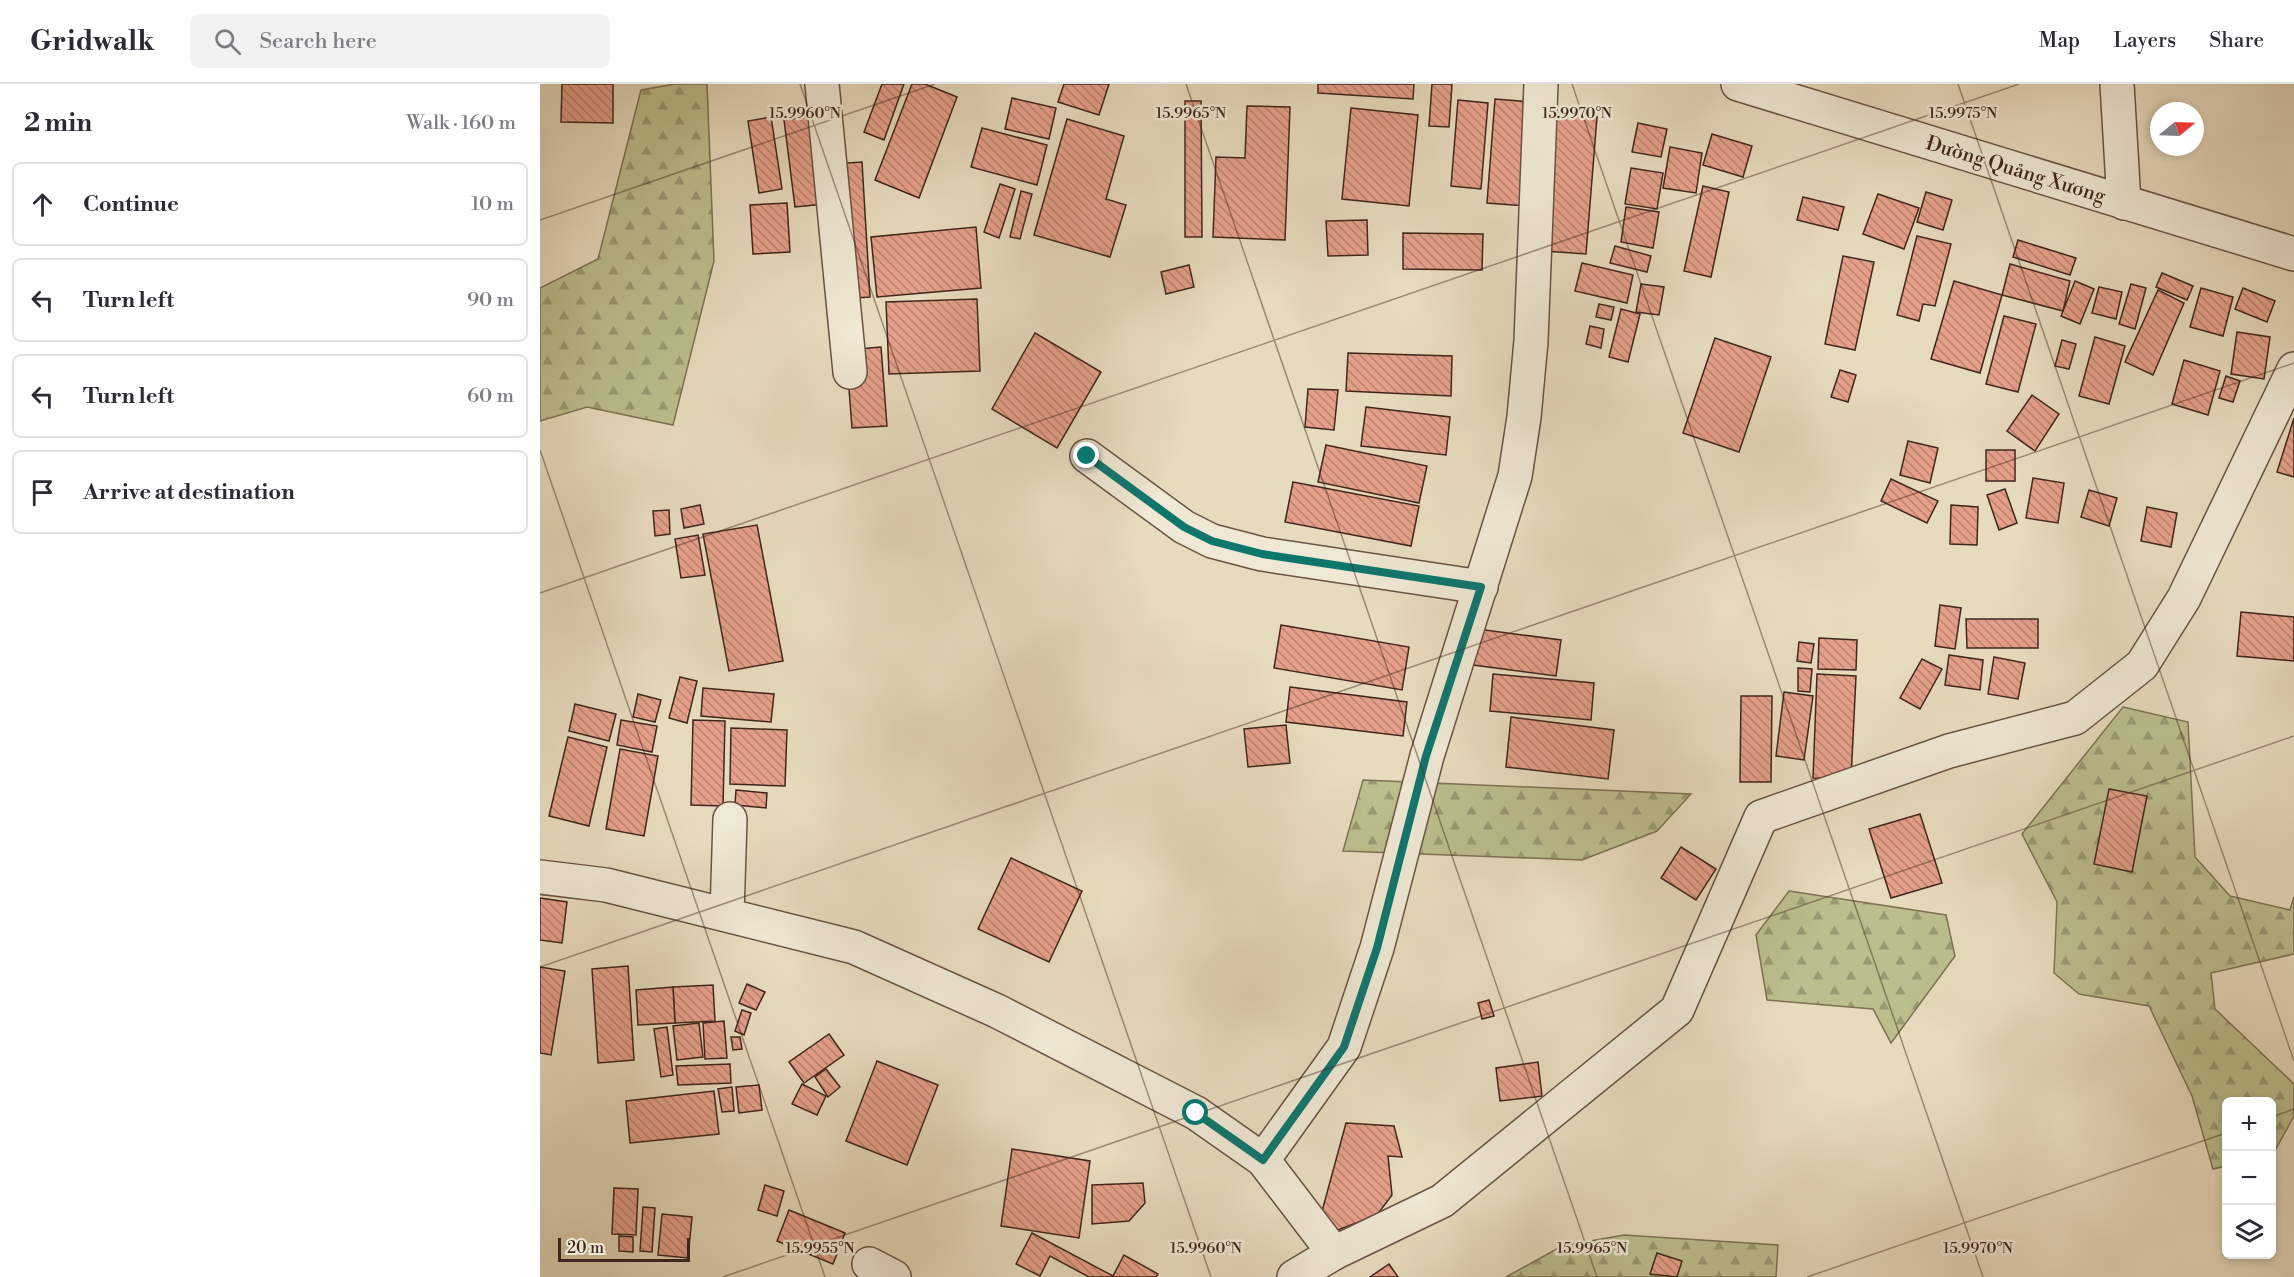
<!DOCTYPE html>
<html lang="en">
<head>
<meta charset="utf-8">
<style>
  body { margin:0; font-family:"Libre Bodoni",serif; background:#f2f2f3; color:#2b2b33 }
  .controls { position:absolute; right:18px; bottom:18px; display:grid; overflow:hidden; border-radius:9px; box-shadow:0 3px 9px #0003 }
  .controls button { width:54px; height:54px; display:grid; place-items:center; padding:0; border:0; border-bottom:2px solid #e1e1e2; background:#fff; color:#2b2b33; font:30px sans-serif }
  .compass { position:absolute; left:1610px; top:18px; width:54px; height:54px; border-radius:50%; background:#fff; box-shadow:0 3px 9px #0003; rotate:71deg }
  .scale { position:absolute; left:18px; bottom:15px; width:132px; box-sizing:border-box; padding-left:6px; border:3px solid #40261c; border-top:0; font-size:16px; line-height:21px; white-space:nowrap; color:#40261c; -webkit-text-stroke:4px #efe8d4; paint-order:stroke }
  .stop { position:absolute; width:18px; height:18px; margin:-14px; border:4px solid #0f766e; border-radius:50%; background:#fff }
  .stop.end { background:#0f766e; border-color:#fff; box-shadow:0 2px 6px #0008 }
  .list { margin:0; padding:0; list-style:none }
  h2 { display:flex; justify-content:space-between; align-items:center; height:78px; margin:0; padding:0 24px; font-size:26px }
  h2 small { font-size:20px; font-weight:400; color:#7c7c81 }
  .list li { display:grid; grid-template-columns:39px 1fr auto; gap:18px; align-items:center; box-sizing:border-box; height:84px; margin:0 12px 12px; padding:0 12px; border:2px solid #e1e1e2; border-radius:9px }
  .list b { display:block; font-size:22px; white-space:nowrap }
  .list em { font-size:20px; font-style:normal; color:#7c7c81 }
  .icon { flex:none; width:33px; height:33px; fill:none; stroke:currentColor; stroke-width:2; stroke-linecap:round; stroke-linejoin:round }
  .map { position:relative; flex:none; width:1754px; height:1193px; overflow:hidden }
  header { display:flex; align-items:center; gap:36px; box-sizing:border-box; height:84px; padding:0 30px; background:#fff; border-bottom:2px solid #e1e1e2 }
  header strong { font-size:28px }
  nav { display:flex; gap:33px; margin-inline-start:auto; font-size:21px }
  .search { width:420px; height:54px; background:#f2f2f3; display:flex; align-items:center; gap:15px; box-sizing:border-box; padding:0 21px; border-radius:9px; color:#7c7c81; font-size:22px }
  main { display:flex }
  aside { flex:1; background:#fff }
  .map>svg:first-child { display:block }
  .forest { fill:url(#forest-firs); stroke:#7e7254; stroke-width:1.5 }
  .building { fill:url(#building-back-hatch); stroke:#40261c; stroke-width:1.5 }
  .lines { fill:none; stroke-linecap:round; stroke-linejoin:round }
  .minor-casing { stroke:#6a5344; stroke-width:36 }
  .minor { stroke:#efe8d4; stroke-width:33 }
  .route { stroke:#0f766e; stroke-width:8 }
  .ticks { fill:none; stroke:#40261c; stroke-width:1.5; stroke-opacity:0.45 }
  .labels { text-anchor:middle; stroke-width:5; stroke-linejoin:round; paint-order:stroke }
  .street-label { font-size:20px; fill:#40261c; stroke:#efe8d4 }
  .ticks-label { font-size:15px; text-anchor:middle; fill:#40261c; stroke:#efe8d4; stroke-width:5; stroke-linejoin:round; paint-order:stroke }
</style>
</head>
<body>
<header>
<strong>Gridwalk</strong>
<div class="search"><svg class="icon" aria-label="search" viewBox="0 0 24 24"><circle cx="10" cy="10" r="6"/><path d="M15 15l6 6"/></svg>Search here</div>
<nav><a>Map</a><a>Layers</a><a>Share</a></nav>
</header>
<main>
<aside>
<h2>2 min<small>Walk · 160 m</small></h2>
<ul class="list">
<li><svg class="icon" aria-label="ahead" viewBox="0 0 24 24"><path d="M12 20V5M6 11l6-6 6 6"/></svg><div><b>Continue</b></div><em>10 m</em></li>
<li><svg class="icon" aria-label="left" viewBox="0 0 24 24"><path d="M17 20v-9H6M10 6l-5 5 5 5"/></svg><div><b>Turn left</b></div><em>90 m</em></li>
<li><svg class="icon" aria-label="left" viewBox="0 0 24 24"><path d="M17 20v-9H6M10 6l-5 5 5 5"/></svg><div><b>Turn left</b></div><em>60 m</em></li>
<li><svg class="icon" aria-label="arrive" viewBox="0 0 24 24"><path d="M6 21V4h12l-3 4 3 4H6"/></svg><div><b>Arrive at destination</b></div></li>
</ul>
</aside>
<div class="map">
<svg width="1754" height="1193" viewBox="0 0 1754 1193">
  <defs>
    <pattern id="forest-firs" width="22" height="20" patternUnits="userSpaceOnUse" patternTransform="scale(1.5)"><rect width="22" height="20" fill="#bcbe8d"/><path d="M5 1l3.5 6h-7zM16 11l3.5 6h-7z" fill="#9a9a72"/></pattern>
    <pattern id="building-back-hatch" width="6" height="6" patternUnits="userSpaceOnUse" patternTransform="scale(1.5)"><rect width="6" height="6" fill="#e6a08a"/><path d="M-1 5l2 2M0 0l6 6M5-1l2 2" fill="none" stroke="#bc8270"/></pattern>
  </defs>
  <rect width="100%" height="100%" fill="#e7dbbd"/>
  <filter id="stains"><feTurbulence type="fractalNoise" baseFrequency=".00333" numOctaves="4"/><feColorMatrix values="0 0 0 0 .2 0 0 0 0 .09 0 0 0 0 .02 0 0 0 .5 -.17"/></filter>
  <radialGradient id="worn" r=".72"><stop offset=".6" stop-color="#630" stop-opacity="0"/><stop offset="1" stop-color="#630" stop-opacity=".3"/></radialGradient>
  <g class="forest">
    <polygon points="135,0 167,0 174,177 133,341 47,323 0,337 0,204 58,175 101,6"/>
    <polygon points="1583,623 1648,638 1655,773 1690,812 1750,826 1754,813 1754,870 1671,889 1675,925 1754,1000 1754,1032 1732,1072 1732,1018 1686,1018 1686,1082 1673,1085 1652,1012 1609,922 1539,910 1514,889 1517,818 1482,750"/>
    <polygon points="823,696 1151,710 1117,747 1042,776 803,767"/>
    <polygon points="1249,807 1406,831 1415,872 1351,959 1333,925 1227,916 1216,851"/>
    <polygon points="1084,1151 1238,1161 1236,1193 966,1193 1022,1162"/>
  </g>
  <g class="building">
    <polygon points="22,0 73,0 73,39 21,38"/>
    <polygon points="342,0 364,0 344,56 324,48"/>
    <polygon points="372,0 385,0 417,13 379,114 335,96"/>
    <polygon points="524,0 569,0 559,31 518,18"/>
    <polygon points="778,0 874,0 873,15 778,9"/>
    <polygon points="892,0 912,0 909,43 889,42"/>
    <polygon points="472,14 516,24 509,55 465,45"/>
    <polygon points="955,15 994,18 986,122 947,119"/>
    <polygon points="918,16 948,19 941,105 911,102"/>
    <polygon points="645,17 661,17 662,153 645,153"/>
    <polygon points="707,22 750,23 745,156 673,153 676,73 705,74"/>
    <polygon points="811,24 878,31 869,122 802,115"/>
    <polygon points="1015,28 1057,33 1046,170 1004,167"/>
    <polygon points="273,32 285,120 255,123 244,36"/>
    <polygon points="231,33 242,105 219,109 208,37"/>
    <polygon points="527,35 584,52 566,115 586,121 570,173 494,151"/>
    <polygon points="1098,39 1127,45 1121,73 1092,68"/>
    <polygon points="442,44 507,61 497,101 431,83"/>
    <polygon points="1172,50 1212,62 1203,93 1163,81"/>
    <polygon points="1130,63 1162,69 1156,109 1123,104"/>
    <polygon points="322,78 330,213 299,215 291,80"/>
    <polygon points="1091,84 1123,89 1117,125 1085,120"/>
    <polygon points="460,100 475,105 459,154 444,148"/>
    <polygon points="1163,102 1189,108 1171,193 1144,187"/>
    <polygon points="481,107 492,110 480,155 470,153"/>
    <polygon points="1386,108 1412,116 1403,146 1377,138"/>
    <polygon points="1338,110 1379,124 1364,165 1323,150"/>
    <polygon points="1263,113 1304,123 1298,146 1257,136"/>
    <polygon points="247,119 250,168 213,170 210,121"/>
    <polygon points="1086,123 1119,128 1113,164 1081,158"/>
    <polygon points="827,136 828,171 788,172 786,137"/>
    <polygon points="436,143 441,204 337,213 331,153"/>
    <polygon points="863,149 943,150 942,186 863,185"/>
    <polygon points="1377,152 1411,160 1395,222 1383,220 1379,237 1357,231"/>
    <polygon points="1478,156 1536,174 1530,191 1473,173"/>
    <polygon points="1075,162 1111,172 1107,188 1070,179"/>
    <polygon points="1303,172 1334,178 1315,266 1285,260"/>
    <polygon points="1042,179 1093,191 1087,219 1035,207"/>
    <polygon points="1470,180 1530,197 1523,227 1462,211"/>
    <polygon points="649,181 654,203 626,210 621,188"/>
    <polygon points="1622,189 1653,202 1647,216 1616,203"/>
    <polygon points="1414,197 1462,211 1440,289 1391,275"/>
    <polygon points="1535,197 1554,205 1540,240 1521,232"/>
    <polygon points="1101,200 1124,203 1119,231 1096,228"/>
    <polygon points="1591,200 1606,204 1595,245 1579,240"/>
    <polygon points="1559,203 1582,208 1576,235 1552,229"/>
    <polygon points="1661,204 1693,213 1683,252 1650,243"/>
    <polygon points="1703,204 1735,217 1727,238 1695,225"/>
    <polygon points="1618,206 1644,219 1613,291 1585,278"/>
    <polygon points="437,215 440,287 349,290 346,218"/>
    <polygon points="1059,220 1074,223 1071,236 1056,233"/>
    <polygon points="1081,225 1100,230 1088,278 1069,273"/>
    <polygon points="1464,232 1496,240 1478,308 1446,300"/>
    <polygon points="1050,242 1064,245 1061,264 1046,260"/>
    <polygon points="1697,248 1730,253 1724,295 1691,290"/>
    <polygon points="495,249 561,288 517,364 452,325"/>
    <polygon points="1555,253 1585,262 1569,320 1539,312"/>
    <polygon points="1175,254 1231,273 1199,368 1143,349"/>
    <polygon points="1522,256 1536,260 1529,285 1515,282"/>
    <polygon points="341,263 347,342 312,344 306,266"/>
    <polygon points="808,269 912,272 911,312 806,307"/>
    <polygon points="1644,276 1680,287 1668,331 1632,320"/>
    <polygon points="1300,286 1316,291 1308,318 1291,313"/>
    <polygon points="1686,292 1700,297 1693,318 1679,314"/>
    <polygon points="768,305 798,306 794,346 765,343"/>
    <polygon points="1492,311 1519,330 1495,367 1467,347"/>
    <polygon points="826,323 910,333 906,371 821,362"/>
    <polygon points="1754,334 1754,393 1737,388"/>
    <polygon points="1368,357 1398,364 1390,399 1360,391"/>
    <polygon points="786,361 887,382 879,419 778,398"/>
    <rect x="1446" y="366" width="29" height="31"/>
    <polygon points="1493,394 1524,399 1518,439 1486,434"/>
    <polygon points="1351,395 1398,417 1387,439 1341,417"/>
    <polygon points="753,398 879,422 871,462 745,438"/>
    <polygon points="1465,405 1477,439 1459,446 1447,411"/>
    <polygon points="1549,406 1577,414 1569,442 1541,433"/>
    <polygon points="160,421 164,440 144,444 141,425"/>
    <polygon points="1411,421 1438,423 1437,461 1410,460"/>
    <polygon points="1607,423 1637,429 1631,463 1601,457"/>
    <polygon points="129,426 130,450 115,452 113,427"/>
    <polygon points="217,441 243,577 189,587 163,450"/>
    <polygon points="158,451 165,491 141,494 135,455"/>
    <polygon points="1400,521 1421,524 1415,565 1395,562"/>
    <polygon points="1701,528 1754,533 1754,577 1697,572"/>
    <polygon points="1426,535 1498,535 1498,564 1427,564"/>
    <polygon points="741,541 869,563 862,606 734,584"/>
    <polygon points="930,544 1021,556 1016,592 926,580"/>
    <polygon points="1279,554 1317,556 1316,586 1278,585"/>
    <polygon points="1259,558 1274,560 1271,579 1257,577"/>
    <polygon points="1409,571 1443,576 1440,606 1405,601"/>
    <polygon points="1454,573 1485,579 1478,615 1448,610"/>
    <polygon points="1382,575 1402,585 1380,625 1360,614"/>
    <polygon points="1258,584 1272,585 1270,608 1258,607"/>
    <polygon points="953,590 1054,599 1051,636 950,627"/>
    <polygon points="1277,590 1316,592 1311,695 1273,694"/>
    <polygon points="140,593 157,597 147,639 129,634"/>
    <polygon points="750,603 867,618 863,652 746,638"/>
    <polygon points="163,604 234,610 231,638 161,632"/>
    <polygon points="1244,608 1273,612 1264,676 1236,672"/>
    <polygon points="98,610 121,616 115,638 93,633"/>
    <polygon points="1201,612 1232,612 1231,698 1200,698"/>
    <polygon points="35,620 76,630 69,657 29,647"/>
    <polygon points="971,633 1074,646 1068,695 966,683"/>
    <polygon points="81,636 117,642 112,668 77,661"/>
    <polygon points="153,636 185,637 183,722 151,721"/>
    <polygon points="746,641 750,679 708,683 704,645"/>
    <polygon points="191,644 247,646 245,702 190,700"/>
    <polygon points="28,653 67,663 49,742 9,732"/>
    <polygon points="80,665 118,672 104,752 66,745"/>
    <polygon points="1569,705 1607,712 1592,788 1554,780"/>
    <polygon points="196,706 227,709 226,724 195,721"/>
    <polygon points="1380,730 1402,799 1351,814 1329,745"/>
    <polygon points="1141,763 1176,785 1156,816 1121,794"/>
    <polygon points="471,774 542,807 509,878 438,845"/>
    <polygon points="0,814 27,818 22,859 0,856"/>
    <polygon points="88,882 94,976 58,979 52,885"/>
    <polygon points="0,883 25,887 11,971 0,969"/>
    <polygon points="207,900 225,908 216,926 199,919"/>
    <polygon points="173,901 175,937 135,939 133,903"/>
    <polygon points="133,903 135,939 98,941 96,906"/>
    <polygon points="949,916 954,932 942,935 938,919"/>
    <polygon points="202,926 211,929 204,951 195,947"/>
    <polygon points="184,937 187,974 165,975 163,939"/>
    <polygon points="159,939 163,973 137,976 133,942"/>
    <polygon points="127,943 133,991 121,993 114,945"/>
    <polygon points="289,950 304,971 264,999 249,978"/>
    <polygon points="191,953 200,953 202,965 193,966"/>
    <polygon points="337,977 398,1001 367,1081 306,1057"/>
    <polygon points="998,978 1002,1012 960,1017 956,984"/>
    <polygon points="190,980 191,999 138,1001 136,982"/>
    <polygon points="286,985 300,1003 288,1013 275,993"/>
    <polygon points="262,1000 286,1012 277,1031 252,1020"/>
    <polygon points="219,1001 222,1026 199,1029 196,1003"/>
    <polygon points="192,1003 194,1027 182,1028 178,1005"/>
    <polygon points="174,1007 179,1050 90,1059 86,1017"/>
    <polygon points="806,1039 854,1042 862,1073 848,1072 852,1111 837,1131 798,1146 781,1131"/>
    <polygon points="472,1065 550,1077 539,1154 461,1142"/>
    <polygon points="603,1099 605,1119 589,1137 552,1140 552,1101"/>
    <polygon points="225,1101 244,1107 237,1132 218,1126"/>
    <polygon points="74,1104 98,1105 96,1151 72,1150"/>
    <polygon points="103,1123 115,1124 112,1168 100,1167"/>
    <polygon points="249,1126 305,1149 293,1180 237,1157"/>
    <polygon points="122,1130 152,1133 148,1174 118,1171"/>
    <polygon points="492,1149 573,1192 584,1171 618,1190 616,1193 549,1193 510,1172 500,1192 476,1180"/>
    <polygon points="79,1152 93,1153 93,1168 79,1167"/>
    <polygon points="1117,1169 1142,1177 1137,1193 1110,1190"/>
    <polygon points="849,1180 858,1193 830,1193"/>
  </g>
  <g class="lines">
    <g class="minor-casing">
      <g id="minor">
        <polyline points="282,0 310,288"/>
        <polyline points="1198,0 1754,170"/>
        <polyline points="1577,0 1584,119"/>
        <polyline points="547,372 644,443 672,457 722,470 941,503"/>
        <polyline points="0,793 66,801 314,863 457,927 656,1029 723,1076 794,1169"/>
        <polyline points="187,830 190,735"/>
        <polyline points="723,1076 804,963 837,864 887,672 975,392 984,333 991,257 1001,0"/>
        <polyline points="329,1180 354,1193"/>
        <polyline points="754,1193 794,1169 902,1117 1137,926 1221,733 1409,667 1535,634 1602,581 1644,514 1754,285"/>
      </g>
    </g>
    <use href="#minor" class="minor"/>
  </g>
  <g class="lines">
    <polyline class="route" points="547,372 644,443 672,457 722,470 941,503 886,672 837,864 804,963 723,1076 656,1029"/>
  </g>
  <path class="ticks" d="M260,0L671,1193M646,0L1057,1193M1032,0L1443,1193M1418,0L1754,977M0,136L395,0M0,366L285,1193M0,509L1479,0M0,883L1754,279M1732,1033L1754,1025M183,1193L1754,652M1267,1193L1686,1049"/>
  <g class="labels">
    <g class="street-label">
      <text transform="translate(1476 85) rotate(17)" y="7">Đường Quảng Xương</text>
    </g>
  </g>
  <g class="ticks-label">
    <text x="265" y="34">15.9960°N</text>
    <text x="651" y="34">15.9965°N</text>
    <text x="1037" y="34">15.9970°N</text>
    <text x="1423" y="34">15.9975°N</text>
    <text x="280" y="1169">15.9955°N</text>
    <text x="666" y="1169">15.9960°N</text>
    <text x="1052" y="1169">15.9965°N</text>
    <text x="1438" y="1169">15.9970°N</text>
  </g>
  <rect width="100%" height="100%" filter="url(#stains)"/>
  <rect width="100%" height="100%" fill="url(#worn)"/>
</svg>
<div class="controls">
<button>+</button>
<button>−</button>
<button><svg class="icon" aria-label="layers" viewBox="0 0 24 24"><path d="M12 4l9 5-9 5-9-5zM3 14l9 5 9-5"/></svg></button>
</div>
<svg class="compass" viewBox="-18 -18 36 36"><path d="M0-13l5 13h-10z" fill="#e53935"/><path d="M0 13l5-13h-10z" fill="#7c7c81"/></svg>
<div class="scale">20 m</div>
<div class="stop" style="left:656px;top:1029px"></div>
<div class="stop end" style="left:547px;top:372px"></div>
</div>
</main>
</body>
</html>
